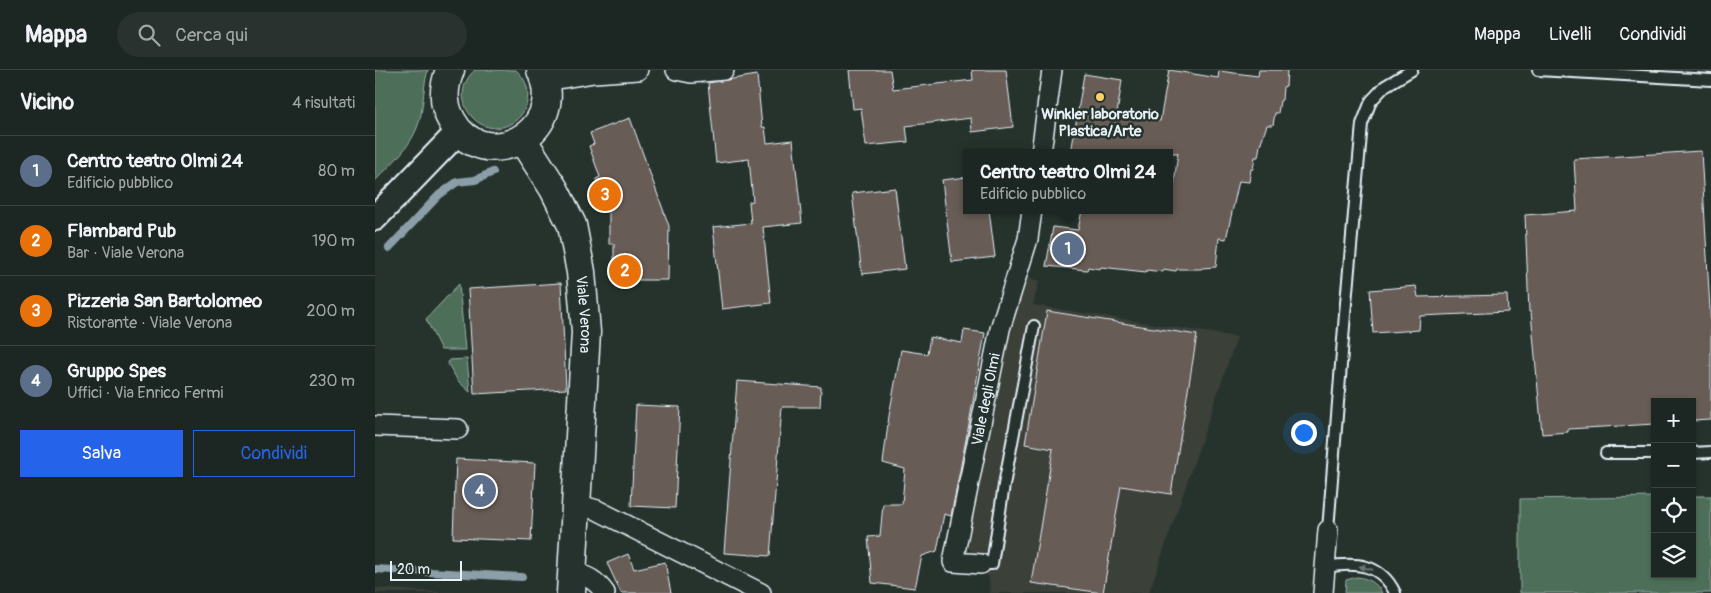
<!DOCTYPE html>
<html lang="it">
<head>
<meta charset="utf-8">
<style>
  body { margin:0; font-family:Pangolin,sans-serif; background:#29322f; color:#f1f3f6 }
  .controls { position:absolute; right:15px; bottom:15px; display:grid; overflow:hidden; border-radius:0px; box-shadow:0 1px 4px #0004 }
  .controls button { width:45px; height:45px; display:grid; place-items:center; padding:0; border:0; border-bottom:1px solid #3a4340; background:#1c2622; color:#f1f3f6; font:25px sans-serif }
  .scale { position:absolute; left:15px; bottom:12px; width:72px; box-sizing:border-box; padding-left:5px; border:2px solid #e8f1f8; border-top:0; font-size:14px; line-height:18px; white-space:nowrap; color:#e8f1f8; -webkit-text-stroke:4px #26332d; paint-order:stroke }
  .you { position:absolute; left:928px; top:362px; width:18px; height:18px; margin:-12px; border:4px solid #fff; border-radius:50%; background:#1a73e8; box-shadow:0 0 0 8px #1a73e833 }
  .badge { display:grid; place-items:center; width:32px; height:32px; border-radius:50%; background:#2563eb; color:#fff; font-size:16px; font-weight:700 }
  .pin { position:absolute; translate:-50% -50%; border:2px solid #fff; box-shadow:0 1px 5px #0006 }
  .popup { position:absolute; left:588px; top:79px; width:210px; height:65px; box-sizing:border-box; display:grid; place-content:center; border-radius:0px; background:#1c2622; filter:drop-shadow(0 1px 4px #0005); font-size:16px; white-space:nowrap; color:#a0a5a5 }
  .popup b { font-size:19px; color:#f1f3f6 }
  .popup::after { content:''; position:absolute; left:50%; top:100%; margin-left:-10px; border:10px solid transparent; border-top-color:#1c2622 }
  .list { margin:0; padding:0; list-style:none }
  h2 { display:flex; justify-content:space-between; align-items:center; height:65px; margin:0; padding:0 20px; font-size:21px }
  h2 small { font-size:16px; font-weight:400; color:#a0a5a5 }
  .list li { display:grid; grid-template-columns:32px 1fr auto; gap:15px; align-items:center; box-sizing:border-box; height:70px; padding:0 20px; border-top:1px solid #3a4340 }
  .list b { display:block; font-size:19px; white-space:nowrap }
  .list p { margin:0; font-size:16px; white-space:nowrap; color:#a0a5a5 }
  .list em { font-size:16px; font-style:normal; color:#a0a5a5 }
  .actions { display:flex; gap:10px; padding:15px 20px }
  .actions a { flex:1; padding:11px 0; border:1px solid #2563eb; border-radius:0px; text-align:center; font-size:18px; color:#2563eb }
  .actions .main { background:#2563eb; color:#fff }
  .icon { flex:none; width:28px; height:28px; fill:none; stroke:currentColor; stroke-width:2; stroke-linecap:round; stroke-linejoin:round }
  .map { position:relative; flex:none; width:1336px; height:523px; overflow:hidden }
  header { display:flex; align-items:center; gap:30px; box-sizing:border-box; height:70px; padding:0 25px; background:#1c2622; border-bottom:1px solid #3a4340 }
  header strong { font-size:24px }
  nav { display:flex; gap:28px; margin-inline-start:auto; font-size:18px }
  .search { width:350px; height:45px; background:#29322f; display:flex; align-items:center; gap:12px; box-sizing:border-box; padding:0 18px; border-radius:28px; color:#a0a5a5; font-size:19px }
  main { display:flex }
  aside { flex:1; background:#1c2622 }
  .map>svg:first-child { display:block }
  .built { fill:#3a3f39 }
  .green { fill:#4d6e59; stroke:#9ab0a8 }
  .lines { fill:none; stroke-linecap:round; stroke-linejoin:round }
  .stream { stroke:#8c9fa8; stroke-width:8 }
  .building { fill:#675b56; stroke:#e8f1f8 }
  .service-casing { stroke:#e8f1f8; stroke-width:14 }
  .minor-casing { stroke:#e8f1f8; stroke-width:22 }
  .tertiary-casing { stroke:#e8f1f8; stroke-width:28 }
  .secondary-casing { stroke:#e8f1f8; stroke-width:31 }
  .service { stroke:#26332d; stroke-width:10 }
  .minor { stroke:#26332d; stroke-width:19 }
  .tertiary { stroke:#26332d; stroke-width:24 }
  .secondary { stroke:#26332d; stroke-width:28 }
  .oneway { fill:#6a7674 }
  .poi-dot { fill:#ffd166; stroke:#26332d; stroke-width:2 }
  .labels { text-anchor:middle; stroke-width:5; stroke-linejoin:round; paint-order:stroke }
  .poi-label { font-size:15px; font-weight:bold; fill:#e8f1f8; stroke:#26332d }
  .street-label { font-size:15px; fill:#e8f1f8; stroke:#26332d }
</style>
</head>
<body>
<header>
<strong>Mappa</strong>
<div class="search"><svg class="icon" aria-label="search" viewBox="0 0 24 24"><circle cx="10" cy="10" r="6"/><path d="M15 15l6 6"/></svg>Cerca qui</div>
<nav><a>Mappa</a><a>Livelli</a><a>Condividi</a></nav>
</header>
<main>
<aside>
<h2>Vicino<small>4 risultati</small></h2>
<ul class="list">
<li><span class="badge" style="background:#5c6f8a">1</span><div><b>Centro teatro Olmi 24</b><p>Edificio pubblico</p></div><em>80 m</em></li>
<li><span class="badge" style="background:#e8710a">2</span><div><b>Flambard Pub</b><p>Bar · Viale Verona</p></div><em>190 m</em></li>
<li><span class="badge" style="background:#e8710a">3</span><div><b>Pizzeria San Bartolomeo</b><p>Ristorante · Viale Verona</p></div><em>200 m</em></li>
<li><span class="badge" style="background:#5c6f8a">4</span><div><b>Gruppo Spes</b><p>Uffici · Via Enrico Fermi</p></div><em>230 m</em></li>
</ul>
<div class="actions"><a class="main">Salva</a><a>Condividi</a></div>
</aside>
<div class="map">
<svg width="1336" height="523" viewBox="0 0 1336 523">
  <rect width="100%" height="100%" fill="#26332d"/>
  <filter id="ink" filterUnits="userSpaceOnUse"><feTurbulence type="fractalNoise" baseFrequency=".02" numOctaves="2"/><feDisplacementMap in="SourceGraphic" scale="10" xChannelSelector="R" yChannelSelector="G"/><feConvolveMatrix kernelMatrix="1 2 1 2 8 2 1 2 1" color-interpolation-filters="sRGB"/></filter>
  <g filter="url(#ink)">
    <g class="built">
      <polygon points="650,207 664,211 658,235 862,267 774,523 615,523 614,508 601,486 592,477 635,246"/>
      <polygon points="0,518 46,521 86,523 0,523"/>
    </g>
    <g class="green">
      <path d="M0,0H53C49,13 49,25 47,38C43,71 22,88 0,111Z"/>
      <path d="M100,0H141C150,8 155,19 152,31C151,40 145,48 137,53C103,73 70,26 100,0Z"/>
      <polygon points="84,214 90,280 66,280 51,249"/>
      <polygon points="92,289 95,322 83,311 73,294 74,290"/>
      <polygon points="1317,426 1336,426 1336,523 1145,523 1145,429 1280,427 1280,504 1317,504"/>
      <path d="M982,507C993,508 1002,513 1007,523H970L971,510Z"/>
    </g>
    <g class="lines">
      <g class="stream">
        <polyline points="14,178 64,125 82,112 100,110 118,102"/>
        <polyline points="0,499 147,507"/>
      </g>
    </g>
    <g class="building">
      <polygon points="474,0 515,0 518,19 598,10 597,0 631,0 638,57 597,62 596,48 531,56 533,72 491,76 486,38 478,39"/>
      <polygon points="794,0 843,8 844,1 883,6 884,0 912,0 911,16 908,17 907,30 905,31 903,43 900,43 898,55 892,55 885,75 883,87 880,87 878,99 876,99 874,112 864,111 851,169 844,168 841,197 827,198 826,199 802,199 801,201 788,199 788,202 772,200 771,202 726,197 725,199 713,197 712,200 671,196 678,157 703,160 707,140 794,140 794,129 797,129 803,83 696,83 709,4 747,10 742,44 785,51"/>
      <polygon points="382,5 387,57 390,57 392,73 418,70 427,153 388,157 396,233 347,239 338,157 376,153 374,132 378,131 374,89 341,93 333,13"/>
      <polygon points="255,48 294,156 293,210 247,210 247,204 239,204 239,174 234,174 234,143 221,109 225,107 214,76 219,74 215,63"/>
      <polygon points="1326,81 1336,257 1336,350 1317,351 1317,332 1280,332 1280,354 1193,359 1193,362 1167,364 1156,242 1154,242 1150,145 1202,141 1199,89"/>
      <polygon points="592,107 592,140 614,140 620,187 577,192 567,110"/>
      <polygon points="520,118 530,199 487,204 477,123"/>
      <polygon points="186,213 191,319 99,324 93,219"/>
      <polygon points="1041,216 1043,227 1132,225 1133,242 1045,246 1044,260 998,263 995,220"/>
      <polygon points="672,241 822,265 796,424 746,416 728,523 656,513 678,379 650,374"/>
      <polygon points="589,260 610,263 594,354 576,446 569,444 562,481 547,486 540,518 497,513 493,467 505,466 508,434 527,434 530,399 508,393 514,346 526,280 552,284 555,267 587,273"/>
      <polygon points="362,311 446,317 445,337 407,337 395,486 349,483"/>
      <polygon points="261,335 305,337 300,438 256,436"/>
      <polygon points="81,389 160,393 156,471 78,468"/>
      <polygon points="253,484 259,499 290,492 296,523 246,523 232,493"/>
    </g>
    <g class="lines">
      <g class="service-casing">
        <g id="service">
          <polyline points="1163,0 1336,10"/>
          <polyline points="1231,383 1280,383"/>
          <polyline points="1317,383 1336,382"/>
          <polyline points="953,460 970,244 987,54 996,31 1010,16 1037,0"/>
          <polyline points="606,494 617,494 629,415 659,256"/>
          <path d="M951,497C980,492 1006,493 1020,523"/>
        </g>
      </g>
      <g class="minor-casing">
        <g id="minor">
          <polyline points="301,0 316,3 349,0"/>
          <polyline points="171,11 219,3 263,0"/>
          <polyline points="666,83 677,0"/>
          <polyline points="0,356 83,359"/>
          <polyline points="201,434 222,440 386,523"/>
          <path id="s1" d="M606,494L578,492L625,259L653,169L657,140"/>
          <path d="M197,501C213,507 220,509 230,523"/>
          <polyline points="948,523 953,460"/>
        </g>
      </g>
      <g class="tertiary-casing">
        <polyline id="tertiary" points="0,148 84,61"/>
      </g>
      <g class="secondary-casing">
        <g id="secondary">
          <path d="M75,0C68,18 67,34 77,51C106,105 195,66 166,0"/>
          <path id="s2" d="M147,69L179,119L197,155L206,202L211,262L196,523"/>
        </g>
      </g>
      <use href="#service" class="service"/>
      <use href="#minor" class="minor"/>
      <use href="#tertiary" class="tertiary"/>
      <use href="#secondary" class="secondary"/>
    </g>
    <defs><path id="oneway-solid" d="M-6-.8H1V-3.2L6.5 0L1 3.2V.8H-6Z" transform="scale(1.25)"/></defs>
    <use class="oneway" href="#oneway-solid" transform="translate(991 498) rotate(-165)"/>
  </g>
  <circle class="poi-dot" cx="725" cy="27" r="5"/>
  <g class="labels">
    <g class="poi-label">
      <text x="725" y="49">Winkler laboratorio<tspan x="725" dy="17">Plastica/Arte</tspan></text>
    </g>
    <g class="street-label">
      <text dy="5" stroke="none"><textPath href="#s2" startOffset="190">Viale Verona</textPath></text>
      <text dy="5" stroke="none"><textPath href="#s1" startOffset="194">Viale degli Olmi</textPath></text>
    </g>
  </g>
</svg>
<div class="controls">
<button>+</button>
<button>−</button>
<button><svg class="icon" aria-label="locate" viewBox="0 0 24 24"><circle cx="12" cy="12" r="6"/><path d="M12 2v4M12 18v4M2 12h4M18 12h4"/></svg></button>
<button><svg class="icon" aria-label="layers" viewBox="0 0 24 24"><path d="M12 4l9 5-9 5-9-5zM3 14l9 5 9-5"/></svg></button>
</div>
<div class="scale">20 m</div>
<div class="you"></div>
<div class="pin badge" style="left:693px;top:179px;background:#5c6f8a">1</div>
<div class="popup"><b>Centro teatro Olmi 24</b>Edificio pubblico</div>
<div class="pin badge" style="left:250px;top:201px;background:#e8710a">2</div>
<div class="pin badge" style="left:230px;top:125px;background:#e8710a">3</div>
<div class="pin badge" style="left:105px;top:421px;background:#5c6f8a">4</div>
</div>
</main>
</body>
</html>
